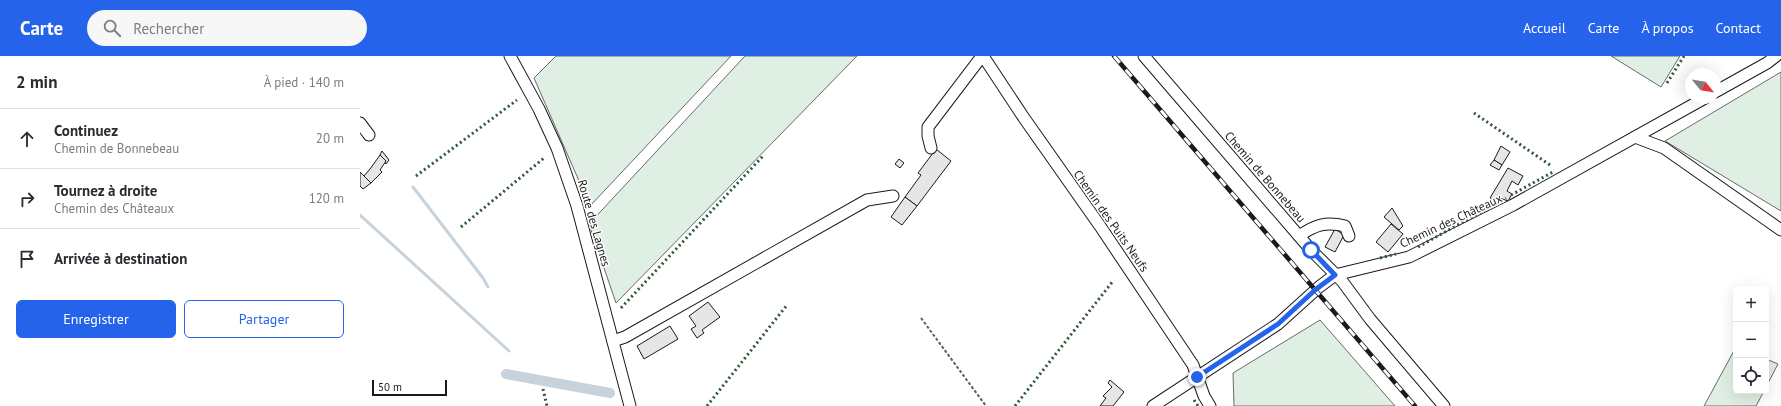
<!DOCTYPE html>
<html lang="fr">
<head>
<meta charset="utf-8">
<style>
  body { margin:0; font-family:"PT Sans",sans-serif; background:#f7f7f7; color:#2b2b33 }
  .controls { position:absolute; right:12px; bottom:12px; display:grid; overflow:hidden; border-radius:6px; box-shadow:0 4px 16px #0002 }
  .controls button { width:36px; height:36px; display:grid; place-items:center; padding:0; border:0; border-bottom:1px solid #e1e1e2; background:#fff; color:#2b2b33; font:20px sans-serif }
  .compass { position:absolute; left:1325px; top:12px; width:36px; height:36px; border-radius:50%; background:#fff; box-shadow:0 4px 16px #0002; rotate:120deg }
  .scale { position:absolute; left:12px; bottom:10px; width:75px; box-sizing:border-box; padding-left:4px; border:2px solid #1a1a1a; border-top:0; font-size:11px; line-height:14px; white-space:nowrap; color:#1a1a1a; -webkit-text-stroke:3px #fff; paint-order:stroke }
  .stop { position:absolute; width:12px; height:12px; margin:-9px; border:3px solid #2563eb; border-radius:50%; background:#fff }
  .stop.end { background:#2563eb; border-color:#fff; box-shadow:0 1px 4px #0008 }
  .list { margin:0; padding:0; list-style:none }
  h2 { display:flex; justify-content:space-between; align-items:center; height:52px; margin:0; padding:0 16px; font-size:17px }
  h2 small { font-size:13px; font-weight:400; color:#7c7c81 }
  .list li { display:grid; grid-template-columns:26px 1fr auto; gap:12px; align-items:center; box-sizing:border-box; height:60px; padding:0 16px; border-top:1px solid #e1e1e2 }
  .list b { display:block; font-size:15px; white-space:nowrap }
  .list p { margin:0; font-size:13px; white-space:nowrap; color:#7c7c81 }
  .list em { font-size:13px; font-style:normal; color:#7c7c81 }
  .actions { display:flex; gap:8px; padding:12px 16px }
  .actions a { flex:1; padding:9px 0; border:1px solid #2563eb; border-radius:6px; text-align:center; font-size:14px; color:#2563eb }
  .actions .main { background:#2563eb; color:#fff }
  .icon { flex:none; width:22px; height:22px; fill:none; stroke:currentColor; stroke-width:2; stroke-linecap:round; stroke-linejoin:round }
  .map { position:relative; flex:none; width:1421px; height:350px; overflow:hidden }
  header { display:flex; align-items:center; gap:24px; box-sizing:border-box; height:56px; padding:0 20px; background:#2563eb; color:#fff }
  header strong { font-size:19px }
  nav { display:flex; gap:22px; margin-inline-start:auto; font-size:14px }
  .search { width:280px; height:36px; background:#f7f7f7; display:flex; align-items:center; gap:10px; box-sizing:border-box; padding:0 14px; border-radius:22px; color:#7c7c81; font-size:15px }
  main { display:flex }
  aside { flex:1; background:#fff }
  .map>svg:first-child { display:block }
  .green { fill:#e0efe3; stroke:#6a6a6a }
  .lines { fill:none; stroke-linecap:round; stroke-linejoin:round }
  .stream { stroke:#c6d2dc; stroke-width:3 }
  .canal { stroke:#c6d2dc; stroke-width:10 }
  .building { fill:#e6e6e6; stroke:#1a1a1a }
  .minor-casing { stroke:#1a1a1a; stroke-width:13 }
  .path { stroke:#5f5f5f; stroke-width:2; stroke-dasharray:3 2; stroke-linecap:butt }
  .minor { stroke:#fff; stroke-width:11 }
  .rail-casing { stroke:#1a1a1a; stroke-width:4.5 }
  .rail { stroke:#fff; stroke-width:3; stroke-dasharray:9; stroke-linecap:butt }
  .hedge { stroke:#2b5a34; stroke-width:3; stroke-dasharray:2 3; stroke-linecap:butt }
  .route { stroke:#2563eb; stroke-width:5 }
  .labels { text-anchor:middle; stroke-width:3; stroke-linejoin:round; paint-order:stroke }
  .street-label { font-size:12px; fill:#1a1a1a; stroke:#fff }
</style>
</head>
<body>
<header>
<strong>Carte</strong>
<div class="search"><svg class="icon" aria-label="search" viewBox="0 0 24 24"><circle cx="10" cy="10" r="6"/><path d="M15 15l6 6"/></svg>Rechercher</div>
<nav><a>Accueil</a><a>Carte</a><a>À propos</a><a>Contact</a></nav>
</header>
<main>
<aside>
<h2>2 min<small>À pied · 140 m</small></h2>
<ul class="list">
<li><svg class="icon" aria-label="ahead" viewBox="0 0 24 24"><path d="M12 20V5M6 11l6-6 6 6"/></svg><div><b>Continuez</b><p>Chemin de Bonnebeau</p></div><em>20 m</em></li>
<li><svg class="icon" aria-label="right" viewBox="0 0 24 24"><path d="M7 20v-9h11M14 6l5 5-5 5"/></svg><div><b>Tournez à droite</b><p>Chemin des Châteaux</p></div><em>120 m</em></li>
<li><svg class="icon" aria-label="arrive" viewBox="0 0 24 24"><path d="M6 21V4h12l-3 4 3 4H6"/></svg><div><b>Arrivée à destination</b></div></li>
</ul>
<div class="actions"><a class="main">Enregistrer</a><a>Partager</a></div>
</aside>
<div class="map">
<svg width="1421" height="350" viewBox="0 0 1421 350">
  <rect width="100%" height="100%" fill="#fff"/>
  <g class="green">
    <polygon points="196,0 371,0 230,150 174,22"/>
    <polygon points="385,0 497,0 256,247 229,168"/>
    <polygon points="1251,0 1320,0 1301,31"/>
    <polygon points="1421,16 1421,155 1305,85"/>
    <polygon points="960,264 1035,350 874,350 873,317"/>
    <polygon points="1376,291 1376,335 1404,335 1396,350 1344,350"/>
    <polygon points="1406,303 1418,308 1406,331"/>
  </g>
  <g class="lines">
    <g class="stream">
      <polyline points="53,131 123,222 128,231"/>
      <polyline points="0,159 149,295"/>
    </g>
    <polyline class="canal" points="146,318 250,337"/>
  </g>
  <g class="building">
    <polygon points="1141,90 1150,96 1142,109 1134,104"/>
    <polygon points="576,93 591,105 557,150 545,141 561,119 558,117"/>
    <polygon points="22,95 29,104 26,108 20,99"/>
    <polygon points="20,99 26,105 20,114 22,116 11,127 4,120 10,113"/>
    <polygon points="539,103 544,107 540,112 535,108"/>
    <polygon points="1134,104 1142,109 1139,114 1130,109"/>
    <polygon points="1148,112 1163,120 1158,129 1152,125 1147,135 1152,138 1148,145 1137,141 1135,145 1130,142"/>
    <polygon points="0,116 11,127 3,133 0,130"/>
    <polygon points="545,141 557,150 542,169 531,161"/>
    <polygon points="1032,152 1043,170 1039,174 1024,161"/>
    <polygon points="1031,168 1043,178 1028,196 1016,186"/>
    <polygon points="975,173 984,179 975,196 965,191"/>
    <polygon points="348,246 360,261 342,274 344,277 337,282 331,273 336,270 329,260"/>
    <polygon points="310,270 318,283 284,303 277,290"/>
    <polygon points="750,324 764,336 753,350 740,350 746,342 743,340 752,331 748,327"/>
  </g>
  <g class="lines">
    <g class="minor-casing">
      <g id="minor">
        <polyline points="150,0 179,53 197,92 217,150 270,350"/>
        <polyline points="623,0 664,62 740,170 833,309 844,340 850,350"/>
        <polyline points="784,0 951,194 982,225 1010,263 1084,350"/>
        <polyline points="1355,36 1407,7 1416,0"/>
        <polyline points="0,67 9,79"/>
        <polyline points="1275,81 1304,92 1421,174"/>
        <polyline points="571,92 568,80 568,71 622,0"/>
        <path d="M939,180C955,169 966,165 985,170L989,180"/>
        <polyline points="253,285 265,281 507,144 533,140"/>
        <polyline points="793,350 918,268 959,231 975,219 1049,201 1153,149 1345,42"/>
      </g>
    </g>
    <polyline class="path" points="561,262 626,350"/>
    <use href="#minor" class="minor"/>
    <g class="rail-casing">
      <polyline id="rail" points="754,0 1055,350"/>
    </g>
    <use href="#rail" class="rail"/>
    <g class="hedge">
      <polyline points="1307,27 1324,0"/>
      <polyline points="1114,57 1190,109"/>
      <polyline points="56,120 157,44"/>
      <polyline points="1151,139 1193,116"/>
      <polyline points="101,171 184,102"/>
      <polyline points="1058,191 1146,142"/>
      <polyline points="1020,202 1036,198"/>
      <polyline points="261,252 403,100"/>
      <polyline points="183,333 187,350"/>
      <polyline points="834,344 838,350"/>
      <polyline points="347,350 427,249"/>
      <polyline points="655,350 753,225"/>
    </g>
  </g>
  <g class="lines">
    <polyline class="route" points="837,321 918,268 955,234 975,219 951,194"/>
  </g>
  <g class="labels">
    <g class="street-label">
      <text transform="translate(905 121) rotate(49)" y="4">Chemin de Bonnebeau</text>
      <text transform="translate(751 165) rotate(55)" y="4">Chemin des Puits Neufs</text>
      <text transform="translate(1091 165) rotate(-25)" y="4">Chemin des Châteaux</text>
      <text transform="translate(234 167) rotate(74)" y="4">Route des Lagnes</text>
    </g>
  </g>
</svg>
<div class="controls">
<button>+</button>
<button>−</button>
<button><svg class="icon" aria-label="locate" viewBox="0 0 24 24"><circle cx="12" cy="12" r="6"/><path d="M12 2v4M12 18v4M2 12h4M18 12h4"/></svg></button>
</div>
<svg class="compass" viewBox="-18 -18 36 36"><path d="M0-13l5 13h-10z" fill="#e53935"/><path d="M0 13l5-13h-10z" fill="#7c7c81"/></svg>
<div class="scale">50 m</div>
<div class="stop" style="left:951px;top:194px"></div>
<div class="stop end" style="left:837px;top:321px"></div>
</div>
</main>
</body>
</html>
